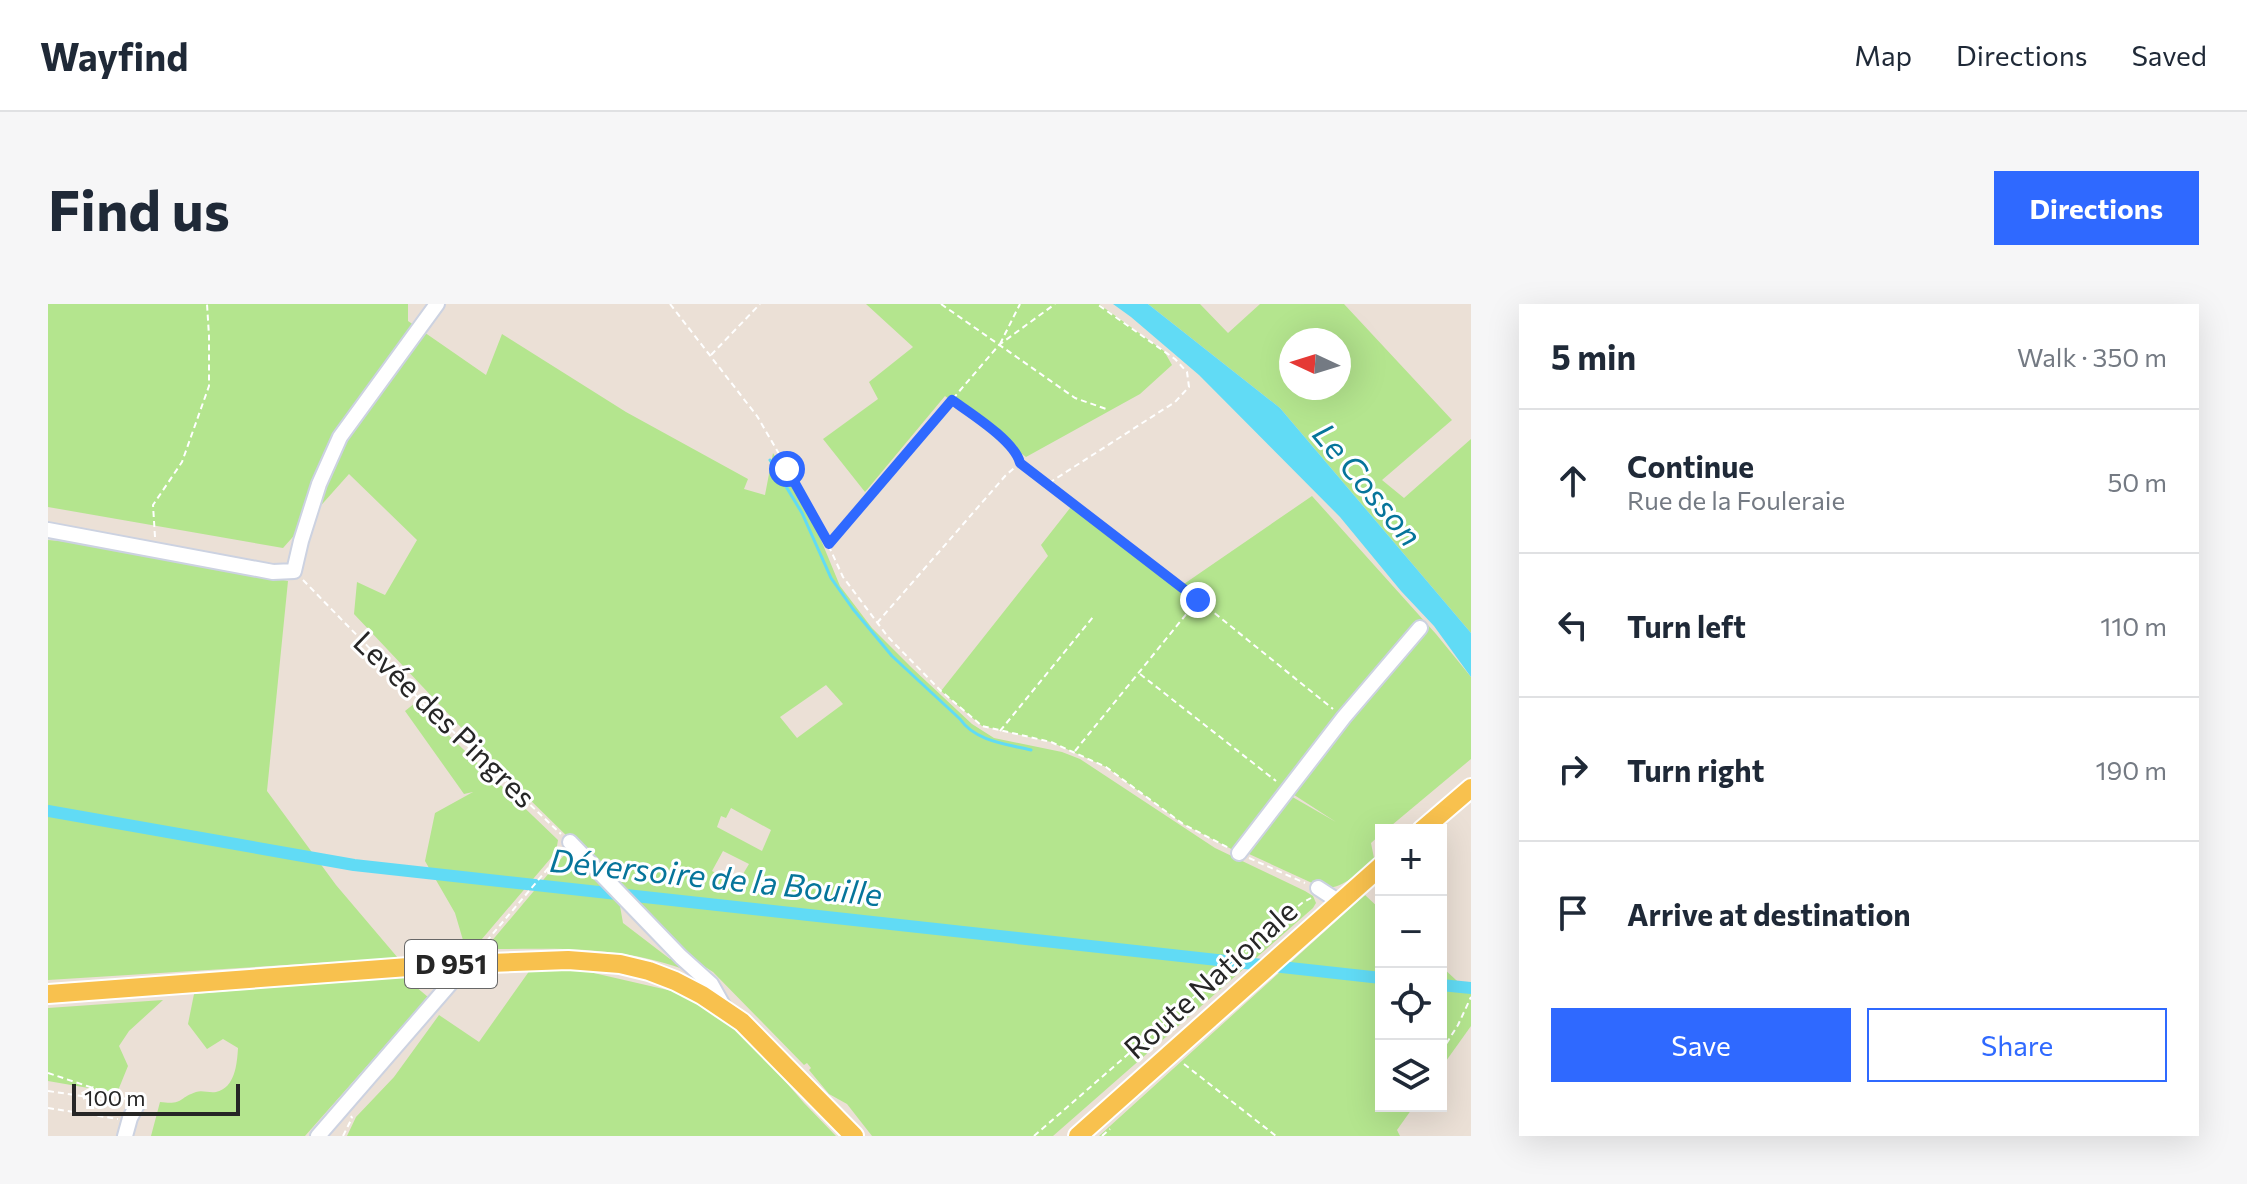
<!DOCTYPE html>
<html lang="en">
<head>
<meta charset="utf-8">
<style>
  body { margin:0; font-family:Commissioner,sans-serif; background:#f6f6f7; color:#1f2937 }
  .controls { position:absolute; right:24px; bottom:24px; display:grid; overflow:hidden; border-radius:0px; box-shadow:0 8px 32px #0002 }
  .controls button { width:72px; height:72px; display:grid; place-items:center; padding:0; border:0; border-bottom:2px solid #e0e1e3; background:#fff; color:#1f2937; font:40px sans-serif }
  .compass { position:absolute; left:1231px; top:24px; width:72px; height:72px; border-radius:50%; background:#fff; box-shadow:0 8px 32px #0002; rotate:274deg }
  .scale { position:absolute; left:24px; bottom:20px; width:168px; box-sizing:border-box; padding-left:8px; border:4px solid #262626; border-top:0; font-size:22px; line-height:28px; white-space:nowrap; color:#262626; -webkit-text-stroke:6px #fff; paint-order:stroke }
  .stop { position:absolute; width:24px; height:24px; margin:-18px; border:6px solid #2f69ff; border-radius:50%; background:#fff }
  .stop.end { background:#2f69ff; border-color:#fff; box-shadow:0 2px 8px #0008 }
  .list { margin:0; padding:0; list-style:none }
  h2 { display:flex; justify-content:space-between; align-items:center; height:104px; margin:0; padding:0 32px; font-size:34px }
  h2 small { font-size:26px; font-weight:400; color:#747a83 }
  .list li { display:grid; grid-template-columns:52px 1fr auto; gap:24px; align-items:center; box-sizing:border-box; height:144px; padding:0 32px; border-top:2px solid #e0e1e3 }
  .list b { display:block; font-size:30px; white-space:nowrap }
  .list p { margin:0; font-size:26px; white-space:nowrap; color:#747a83 }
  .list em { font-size:26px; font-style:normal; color:#747a83 }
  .actions { display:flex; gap:16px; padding:24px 32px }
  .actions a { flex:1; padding:18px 0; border:2px solid #2f69ff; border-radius:0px; text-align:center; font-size:28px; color:#2f69ff }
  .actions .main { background:#2f69ff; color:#fff }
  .icon { flex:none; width:44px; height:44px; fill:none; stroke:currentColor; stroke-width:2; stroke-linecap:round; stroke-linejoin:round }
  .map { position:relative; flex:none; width:1423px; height:832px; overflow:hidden; border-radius:0px }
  header { display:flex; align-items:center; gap:48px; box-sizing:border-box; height:112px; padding:0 40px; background:#fff; border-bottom:2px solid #e0e1e3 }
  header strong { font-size:38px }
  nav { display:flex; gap:44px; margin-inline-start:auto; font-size:28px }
  .intro { display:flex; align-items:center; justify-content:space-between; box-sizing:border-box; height:192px; padding:0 48px }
  h1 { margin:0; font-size:56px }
  .button { padding:20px 36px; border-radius:0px; background:#2f69ff; color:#fff; font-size:28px; font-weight:700 }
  main { display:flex; gap:48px; padding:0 48px }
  aside { flex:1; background:#fff; border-radius:0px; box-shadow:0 8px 32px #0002 }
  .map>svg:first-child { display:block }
  .green { fill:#b4e58e; fill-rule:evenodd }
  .water { fill:#61dbf5 }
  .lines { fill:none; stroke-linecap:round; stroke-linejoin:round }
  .stream { stroke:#61dbf5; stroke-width:3 }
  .canal { stroke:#61dbf5; stroke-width:12 }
  .minor-casing { stroke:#ccd2e1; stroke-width:18 }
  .major-casing { stroke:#fff; stroke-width:22 }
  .path { stroke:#fff; stroke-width:2; stroke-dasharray:6 4; stroke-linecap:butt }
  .minor { stroke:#fff; stroke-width:14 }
  .major { stroke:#f8c14e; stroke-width:18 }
  .route { stroke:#2f69ff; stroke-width:10 }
  .labels { text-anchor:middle; stroke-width:6; stroke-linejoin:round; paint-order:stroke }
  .shield { fill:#fff; stroke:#676767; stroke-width:2 }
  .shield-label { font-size:28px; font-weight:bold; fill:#262626 }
  .street-label { font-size:30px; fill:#262626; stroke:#fff }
  .water-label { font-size:32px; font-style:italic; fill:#06759b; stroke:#fff }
</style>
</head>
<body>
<header>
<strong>Wayfind</strong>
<nav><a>Map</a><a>Directions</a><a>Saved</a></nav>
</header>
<div class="intro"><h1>Find us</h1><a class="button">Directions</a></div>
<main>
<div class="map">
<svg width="1423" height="832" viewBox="0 0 1423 832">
  <rect width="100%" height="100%" fill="#ebe0d6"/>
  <g class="green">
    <path d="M0,0H360V17L438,71L454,30L578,108L700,175L696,185L717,191L725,149L766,219L792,282L824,324L864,364L924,420L946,434L1014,448L1032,455L1167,544L1257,587L1265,592L1268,599L1265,604L1005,832H824L799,800L781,790L761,766L763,764L759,759L756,761L665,668L643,654L631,661L635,665C568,641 507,645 437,645L517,550L527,552L572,602L575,619L622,655L633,644L473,487L306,310L309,278L337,291L369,236L301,170L235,244L0,203ZM778,381L795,400L749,434L732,413ZM683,504L723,526L714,547L669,523L673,512L678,514ZM675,547L701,560L689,580L664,567Z"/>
    <polygon points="818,0 1051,0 1116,47 1124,61 1092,90 978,153 897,92 817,188 775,135 830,95 821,78 865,43"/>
    <path d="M1100,0H1152L1180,29L1212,0H1296L1404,116L1334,176L1356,194L1423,135V329L1232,104ZM1243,36H1291V84H1243Z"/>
    <path d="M1264,192L1388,330L1423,373V455L1338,526H1333V530L1323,539L1326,554C1310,568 1297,585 1275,584L1201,550L1199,545L1241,491L1288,518L1240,487L1191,549L1135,520L1058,463L1003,438L934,422L893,387L1000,252L993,241L1026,199L1133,282Z"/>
    <polygon points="0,236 57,241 240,277 219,487 288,581 350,654 0,676"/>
    <polygon points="367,399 510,536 508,548 428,642 417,643 407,609 377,557 387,509 425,488 416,490 357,407"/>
    <polygon points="1317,591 1333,606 1333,802 1366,802 1349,826 1352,832 1051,832"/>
    <polygon points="1393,662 1423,690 1423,722 1393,764"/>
    <polygon points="482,666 537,667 624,687 650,696 707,742 756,799 788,832 299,832 308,813 346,773 391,711 431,738"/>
    <path d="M355,672L380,693L257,832H103L112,798C136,801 130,794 148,788C154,786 161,789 168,788C187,784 189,760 190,744L175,735L159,745L140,720L146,690Z"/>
    <polygon points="115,696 81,727 71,742 80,762 69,789 0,777 0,704"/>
  </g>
  <polygon class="water" points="1065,0 1100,0 1232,104 1423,329 1423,373 1386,322 1353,287 1292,213 1151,71 1083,13"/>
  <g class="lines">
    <path class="stream" d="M722,156L754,209L783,274L805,305L844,352L912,415C927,437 958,440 983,446"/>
    <g class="canal">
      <polyline points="0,507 306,561 1333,674"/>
      <polyline points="1393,681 1423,684"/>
    </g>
    <g class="minor-casing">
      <g id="minor">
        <polyline points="0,226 225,268 246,267 253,237 271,180 292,133 389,0"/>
        <polyline points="522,538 633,653 663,680 677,705"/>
        <polyline points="1191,549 1296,413 1372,324"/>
        <polyline points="1270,584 1293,599"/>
        <polyline points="77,832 82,814 90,799"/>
        <polyline points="270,832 420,659"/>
      </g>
    </g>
    <g class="major-casing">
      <g id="major">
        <polyline points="1374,526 1423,484"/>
        <polyline points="0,690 387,661 520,656 572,660 601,667 627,677 654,691 694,718 806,832"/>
        <polyline points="1030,832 1333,562"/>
      </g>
    </g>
    <g class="path">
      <polyline points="622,0 709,112 766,210 795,273 840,333 893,387 934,422 1003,438 1058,463 1135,520 1181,544"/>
      <polyline points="893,0 1027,94 1061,106"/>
      <polyline points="952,40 972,0"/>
      <polyline points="663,51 712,0"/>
      <path d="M904,96C922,109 967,137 972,159L1133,282L1285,405"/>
      <polyline points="1001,179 1127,98 1141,83 1139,68 1127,55 1049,0"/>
      <polyline points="107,233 105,201 134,158 161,82 161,32 159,0"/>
      <polyline points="781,239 951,41 1007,0"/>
      <polyline points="255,276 376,400 513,530"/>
      <polyline points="829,319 958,171 971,160"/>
      <polyline points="1092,370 1228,477"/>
      <polyline points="952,427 1045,313"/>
      <polyline points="1027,447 1149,297"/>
      <polyline points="1201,554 1257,579"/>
      <polyline points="432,645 513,549"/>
      <polyline points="1393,748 1410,721 1423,693"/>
      <polyline points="1136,760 1228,832"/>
      <polyline points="0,769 78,795"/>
      <polyline points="0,787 74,798"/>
      <polyline points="0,804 70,815"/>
      <polyline points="295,832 304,814 303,812"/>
      <polyline points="986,832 1254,599 1263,594"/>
      <polyline points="1054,832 1062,825"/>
    </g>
    <use href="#minor" class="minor"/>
    <use href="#major" class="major"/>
  </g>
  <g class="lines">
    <path class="route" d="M739,165L781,240L904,96C922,109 967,137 972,159L1150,296"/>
  </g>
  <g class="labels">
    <rect class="shield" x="357" y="636" width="92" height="48" rx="6"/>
    <g class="shield-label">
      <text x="403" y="670">D 951</text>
    </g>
    <g class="street-label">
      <text transform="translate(396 416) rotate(44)" y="10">Levée des Pingres</text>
      <text transform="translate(1163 676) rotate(-42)" y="10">Route Nationale</text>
    </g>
    <g class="water-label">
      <text transform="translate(1319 181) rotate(50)" y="11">Le Cosson</text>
      <text transform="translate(668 574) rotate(6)" y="11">Déversoire de la Bouille</text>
    </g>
  </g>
</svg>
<div class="controls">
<button>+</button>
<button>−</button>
<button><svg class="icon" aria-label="locate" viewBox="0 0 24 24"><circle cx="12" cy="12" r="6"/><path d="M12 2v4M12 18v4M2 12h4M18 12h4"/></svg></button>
<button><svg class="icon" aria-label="layers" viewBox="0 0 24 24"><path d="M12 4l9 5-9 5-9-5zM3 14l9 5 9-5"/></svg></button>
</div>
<svg class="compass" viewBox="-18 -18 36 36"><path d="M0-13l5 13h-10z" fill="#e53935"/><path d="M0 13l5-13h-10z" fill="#747a83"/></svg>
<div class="scale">100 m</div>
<div class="stop" style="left:739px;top:165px"></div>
<div class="stop end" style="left:1150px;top:296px"></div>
</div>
<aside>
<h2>5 min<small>Walk · 350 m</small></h2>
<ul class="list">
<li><svg class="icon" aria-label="ahead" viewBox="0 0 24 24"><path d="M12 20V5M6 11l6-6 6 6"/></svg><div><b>Continue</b><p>Rue de la Fouleraie</p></div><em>50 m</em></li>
<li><svg class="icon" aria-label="left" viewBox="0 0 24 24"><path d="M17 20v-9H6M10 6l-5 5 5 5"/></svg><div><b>Turn left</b></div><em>110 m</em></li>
<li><svg class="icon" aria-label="right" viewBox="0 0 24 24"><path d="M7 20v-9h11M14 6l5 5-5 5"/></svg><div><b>Turn right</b></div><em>190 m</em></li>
<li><svg class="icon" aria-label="arrive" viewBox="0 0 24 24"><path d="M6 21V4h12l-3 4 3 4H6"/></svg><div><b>Arrive at destination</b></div></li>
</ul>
<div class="actions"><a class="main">Save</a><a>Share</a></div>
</aside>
</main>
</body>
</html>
